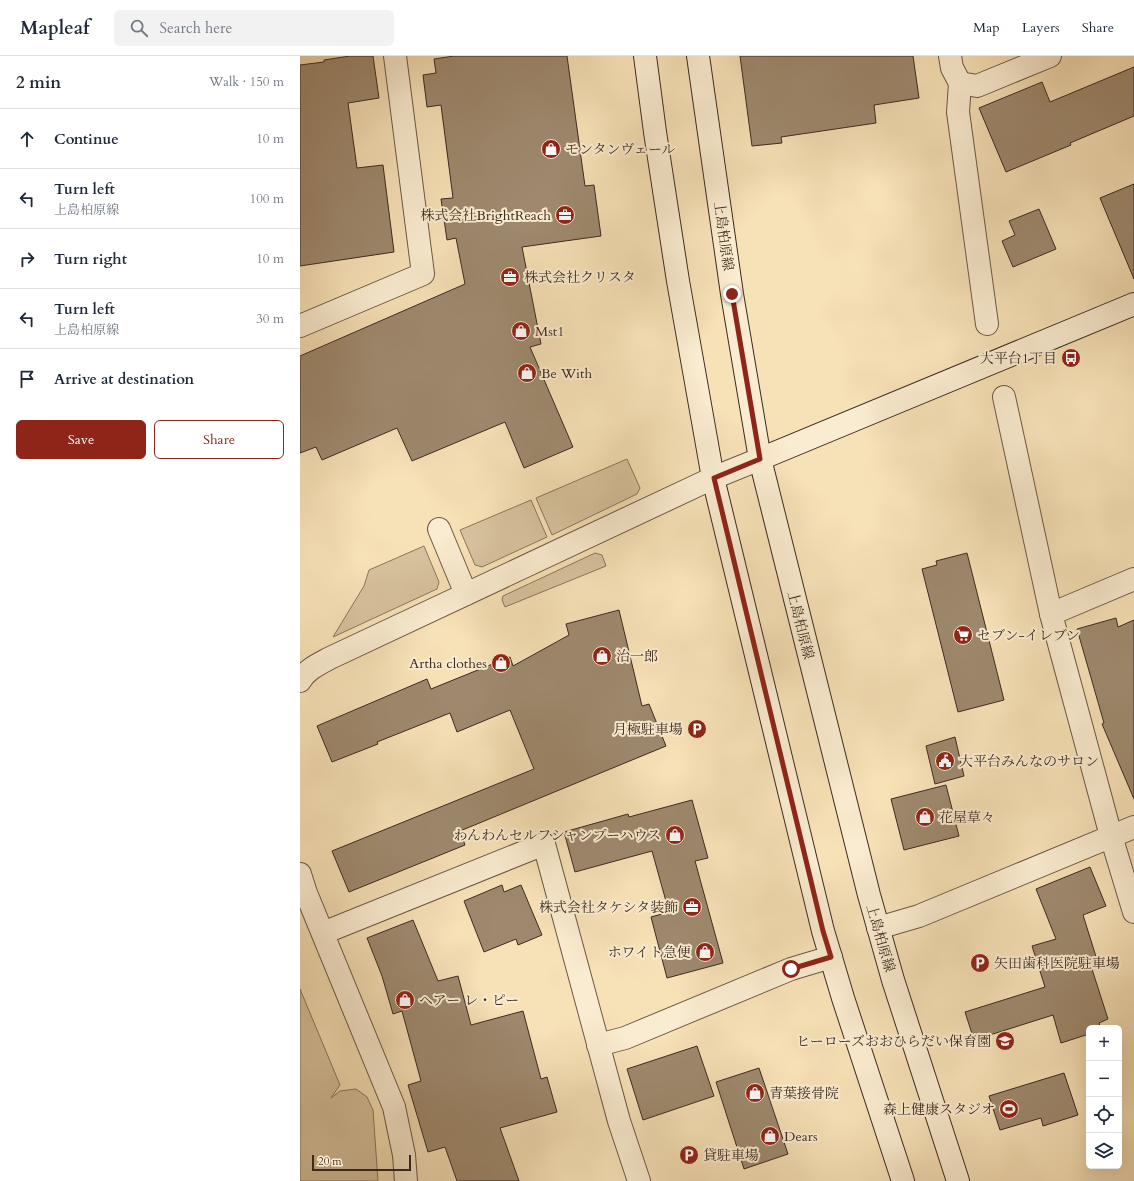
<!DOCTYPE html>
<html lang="en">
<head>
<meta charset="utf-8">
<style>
  body { margin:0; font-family:Cardo,"Noto Serif JP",serif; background:#f2f2f3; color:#1f2937 }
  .controls { position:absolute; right:12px; bottom:12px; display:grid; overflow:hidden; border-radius:6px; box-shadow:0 4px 16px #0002 }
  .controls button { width:36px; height:36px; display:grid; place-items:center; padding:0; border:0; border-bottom:1px solid #e0e1e3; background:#fff; color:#1f2937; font:20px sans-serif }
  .scale { position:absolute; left:12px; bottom:10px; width:99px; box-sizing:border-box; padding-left:4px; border:2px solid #3d2a1f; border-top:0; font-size:11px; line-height:14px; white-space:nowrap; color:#3d2a1f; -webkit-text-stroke:3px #faecd0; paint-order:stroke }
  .stop { position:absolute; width:12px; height:12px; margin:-9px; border:3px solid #8f2418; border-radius:50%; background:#fff }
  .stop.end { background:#8f2418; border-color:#fff; box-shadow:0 1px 4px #0008 }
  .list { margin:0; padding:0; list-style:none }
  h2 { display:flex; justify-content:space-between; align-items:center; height:52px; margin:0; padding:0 16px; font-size:17px }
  h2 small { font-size:13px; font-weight:400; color:#747a83 }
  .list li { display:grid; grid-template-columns:26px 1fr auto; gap:12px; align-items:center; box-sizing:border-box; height:60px; padding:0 16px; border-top:1px solid #e0e1e3 }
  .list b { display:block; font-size:15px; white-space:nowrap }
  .list p { margin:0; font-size:13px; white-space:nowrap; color:#747a83 }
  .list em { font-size:13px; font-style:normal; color:#747a83 }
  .actions { display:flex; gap:8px; padding:12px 16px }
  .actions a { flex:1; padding:9px 0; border:1px solid #8f2418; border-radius:6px; text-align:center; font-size:14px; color:#8f2418 }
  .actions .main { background:#8f2418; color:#fff }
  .icon { flex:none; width:22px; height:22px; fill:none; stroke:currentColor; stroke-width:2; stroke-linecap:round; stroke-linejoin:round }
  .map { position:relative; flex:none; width:834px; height:1125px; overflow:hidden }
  header { display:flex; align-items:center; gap:24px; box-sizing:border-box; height:56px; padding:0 20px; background:#fff; border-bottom:1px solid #e0e1e3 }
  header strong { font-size:19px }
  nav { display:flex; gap:22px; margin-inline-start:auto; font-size:14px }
  .search { width:280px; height:36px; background:#f2f2f3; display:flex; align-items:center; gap:10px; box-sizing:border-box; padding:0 14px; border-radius:6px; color:#747a83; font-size:15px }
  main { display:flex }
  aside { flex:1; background:#fff }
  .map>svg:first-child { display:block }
  .green { fill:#d7c29d; stroke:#8a765e }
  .building { fill:#9e896e; stroke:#3d2a1f }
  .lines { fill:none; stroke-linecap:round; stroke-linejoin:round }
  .street-casing { stroke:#6c5845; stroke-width:24 }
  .secondary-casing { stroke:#3d2a1f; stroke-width:24 }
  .street { stroke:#faecd0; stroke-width:22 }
  .secondary { stroke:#faecd0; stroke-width:22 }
  .route { stroke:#8f2418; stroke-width:5 }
  .labels { text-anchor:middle; stroke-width:4; stroke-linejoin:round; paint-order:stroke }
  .poi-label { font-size:14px; fill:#3d2a1f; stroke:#faecd0; text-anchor:start }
  .street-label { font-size:14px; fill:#3d2a1f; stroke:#faecd0 }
</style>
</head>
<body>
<header>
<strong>Mapleaf</strong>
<div class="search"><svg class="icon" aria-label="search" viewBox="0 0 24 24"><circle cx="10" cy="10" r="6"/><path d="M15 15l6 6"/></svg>Search here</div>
<nav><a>Map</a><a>Layers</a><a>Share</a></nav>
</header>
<main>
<aside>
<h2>2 min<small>Walk · 150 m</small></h2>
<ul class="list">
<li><svg class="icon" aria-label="ahead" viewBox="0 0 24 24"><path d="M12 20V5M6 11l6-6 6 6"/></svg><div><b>Continue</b></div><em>10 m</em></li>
<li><svg class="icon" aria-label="left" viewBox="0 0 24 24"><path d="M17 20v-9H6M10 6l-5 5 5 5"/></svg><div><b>Turn left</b><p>上島柏原線</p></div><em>100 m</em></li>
<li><svg class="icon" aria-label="right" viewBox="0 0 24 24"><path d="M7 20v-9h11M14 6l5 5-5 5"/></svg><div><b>Turn right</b></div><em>10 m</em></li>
<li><svg class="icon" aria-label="left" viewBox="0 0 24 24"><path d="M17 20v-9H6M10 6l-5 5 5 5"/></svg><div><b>Turn left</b><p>上島柏原線</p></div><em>30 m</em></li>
<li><svg class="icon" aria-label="arrive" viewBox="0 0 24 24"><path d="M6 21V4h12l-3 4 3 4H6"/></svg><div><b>Arrive at destination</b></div></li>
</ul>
<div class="actions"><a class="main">Save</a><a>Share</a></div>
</aside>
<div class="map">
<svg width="834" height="1125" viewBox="0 0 834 1125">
  <rect width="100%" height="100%" fill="#f7e1b7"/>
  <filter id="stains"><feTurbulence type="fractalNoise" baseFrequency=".005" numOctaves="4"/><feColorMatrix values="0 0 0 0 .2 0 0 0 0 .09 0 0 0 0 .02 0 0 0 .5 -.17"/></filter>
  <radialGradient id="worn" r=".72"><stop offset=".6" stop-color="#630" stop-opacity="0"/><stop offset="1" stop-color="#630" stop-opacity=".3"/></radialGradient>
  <g class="green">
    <polygon points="327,403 340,432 337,438 252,479 236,442"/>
    <polygon points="231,444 247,481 182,511 175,509 160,474"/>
    <polygon points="124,490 139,526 137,533 33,581 64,530 69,514"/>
    <polygon points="295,497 302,499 306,510 205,551 202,544 203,540"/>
    <polygon points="0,933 40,1029 31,1042 40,1035 56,1033 67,1041 73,1054 78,1125 0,1125"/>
  </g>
  <g class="building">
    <polygon points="50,0 73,0 79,42 48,47 57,112 83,109 94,196 0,210 0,9 24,6 24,4"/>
    <polygon points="154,0 267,0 285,130 294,129 301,180 222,191 241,288 230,291 273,391 224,412 205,366 112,405 97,372 22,404 16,391 0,397 0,300 165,228 156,182 147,184 141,143 153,142 141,49 127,51 123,19 136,17 134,3"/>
    <polygon points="440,0 613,0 619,42 574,49 576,67 481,81 482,87 452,90"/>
    <polygon points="834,11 834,60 770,87 771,89 706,116 679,52 742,26 750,46"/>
    <polygon points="834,128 834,223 800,142"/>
    <polygon points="739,153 756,193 713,211 702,185 715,179 709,165"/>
    <polygon points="667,497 704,644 658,656 622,513 637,509 636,505"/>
    <polygon points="319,554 342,650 349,648 366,690 160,775 165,789 49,836 32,795 234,713 210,654 157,676 150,657 77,686 78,688 32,706 17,670 127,623 131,633 210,601 213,610 269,579 266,568"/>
    <polygon points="816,562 818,571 834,564 834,743 802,668 804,667 777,573"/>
    <polygon points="655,681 664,720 635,728 626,690"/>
    <polygon points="646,729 659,780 604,794 591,743"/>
    <polygon points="392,744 408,802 395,805 423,907 367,922 351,861 369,856 352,795 275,816 264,776 328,758 329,761"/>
    <polygon points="790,811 806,850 783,859 798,907 791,910 808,963 799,967 801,972 789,972 789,978 761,987 753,959 674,984 665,956 745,931 732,890 756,883 736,833"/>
    <polygon points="202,829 204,836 221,829 242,879 218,889 216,883 184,896 164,845"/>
    <polygon points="113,864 138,925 158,920 171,969 223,955 241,1023 247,1021 257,1056 200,1072 219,1125 157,1125 145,1091 128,1096 108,1029 121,1025 102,955 93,958 82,920 67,882"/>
    <polygon points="397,990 414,1040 343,1064 327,1013"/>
    <polygon points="459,1012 488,1098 444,1113 416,1026"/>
    <polygon points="764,1017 778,1059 743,1070 741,1062 700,1074 689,1040"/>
  </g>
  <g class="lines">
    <g class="street-casing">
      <g id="street">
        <polyline points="650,0 652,12 660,27 677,30 750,0"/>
        <polyline points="660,27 658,56 687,268"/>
        <polyline points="0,270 123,218 95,0"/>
        <polyline points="704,341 751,558 811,780 834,856"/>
        <polyline points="139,473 166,538"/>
        <polyline points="751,558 834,523"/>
        <path d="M0,625C7,613 19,608 30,602L413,422L460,403"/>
        <polyline points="0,818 6,837 94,1051 104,1099 106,1125"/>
        <polyline points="578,872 619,860 834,771"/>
        <polyline points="23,877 244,788 319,1065 339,1125"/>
        <polyline points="298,989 325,982 491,913 531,901"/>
      </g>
    </g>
    <g class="secondary-casing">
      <g id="secondary">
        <polyline points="345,0 355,76 378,225 413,422 523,875 543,942 603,1125"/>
        <polyline points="398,0 432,238 460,403 569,839 593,924 658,1125"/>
        <polyline points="460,403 834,248"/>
      </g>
    </g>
    <use href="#street" class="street"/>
    <use href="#secondary" class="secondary"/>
  </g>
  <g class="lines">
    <polyline class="route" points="432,238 460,403 414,422 523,875 531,901 491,913"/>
  </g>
  <defs>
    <g id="shop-disc" transform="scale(1)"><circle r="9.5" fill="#8f2418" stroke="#faecd0"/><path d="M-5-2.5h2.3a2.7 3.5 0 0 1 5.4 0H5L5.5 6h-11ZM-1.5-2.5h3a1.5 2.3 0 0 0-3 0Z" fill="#fff"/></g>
    <g id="office-disc" transform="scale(1)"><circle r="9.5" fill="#8f2418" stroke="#faecd0"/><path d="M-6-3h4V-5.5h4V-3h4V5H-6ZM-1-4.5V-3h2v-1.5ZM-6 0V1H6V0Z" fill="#fff"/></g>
    <g id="bus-disc" transform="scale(1)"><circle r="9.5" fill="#8f2418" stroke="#faecd0"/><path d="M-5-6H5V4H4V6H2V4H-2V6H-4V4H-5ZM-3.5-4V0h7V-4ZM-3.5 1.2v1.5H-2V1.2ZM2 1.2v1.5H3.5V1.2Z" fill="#fff"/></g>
    <g id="supermarket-disc" transform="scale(1)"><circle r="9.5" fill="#8f2418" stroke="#faecd0"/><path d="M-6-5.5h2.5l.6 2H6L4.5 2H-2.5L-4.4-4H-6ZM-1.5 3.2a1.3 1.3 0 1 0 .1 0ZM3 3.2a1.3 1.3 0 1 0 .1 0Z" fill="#fff"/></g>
    <g id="parking-disc" transform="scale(1)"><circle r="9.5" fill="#8f2418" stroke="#faecd0"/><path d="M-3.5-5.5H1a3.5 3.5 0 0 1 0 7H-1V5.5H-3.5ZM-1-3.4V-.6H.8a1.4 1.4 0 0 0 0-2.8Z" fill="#fff"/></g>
    <g id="civic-disc" transform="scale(1)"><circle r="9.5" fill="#8f2418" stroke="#faecd0"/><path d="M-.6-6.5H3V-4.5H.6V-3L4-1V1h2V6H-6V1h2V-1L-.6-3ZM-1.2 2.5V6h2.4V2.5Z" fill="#fff"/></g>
    <g id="school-disc" transform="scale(1)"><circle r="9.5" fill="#8f2418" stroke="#faecd0"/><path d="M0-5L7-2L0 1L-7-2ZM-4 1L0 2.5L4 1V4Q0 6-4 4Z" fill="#fff"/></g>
    <g id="stadium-disc" transform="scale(1)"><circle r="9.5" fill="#8f2418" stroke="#faecd0"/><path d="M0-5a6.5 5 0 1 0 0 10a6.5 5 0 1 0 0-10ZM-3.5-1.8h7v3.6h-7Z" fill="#fff"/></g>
  </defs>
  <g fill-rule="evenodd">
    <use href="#shop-disc" x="251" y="93"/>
    <use href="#office-disc" x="265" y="159"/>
    <use href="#office-disc" x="210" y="221"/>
    <use href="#shop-disc" x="221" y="275"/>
    <use href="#bus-disc" x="771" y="302"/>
    <use href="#shop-disc" x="227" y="317"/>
    <use href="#supermarket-disc" x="663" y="579"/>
    <use href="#shop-disc" x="302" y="600"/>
    <use href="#shop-disc" x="201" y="607"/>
    <use href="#parking-disc" x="397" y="673"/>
    <use href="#civic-disc" x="645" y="705"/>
    <use href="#shop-disc" x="625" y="761"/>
    <use href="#shop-disc" x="375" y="779"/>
    <use href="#office-disc" x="392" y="851"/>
    <use href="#shop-disc" x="405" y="896"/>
    <use href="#parking-disc" x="680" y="907"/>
    <use href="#shop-disc" x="105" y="944"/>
    <use href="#school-disc" x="705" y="985"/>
    <use href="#shop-disc" x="455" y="1037"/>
    <use href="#stadium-disc" x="709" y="1053"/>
    <use href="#shop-disc" x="470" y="1080"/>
    <use href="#parking-disc" x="389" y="1099"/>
  </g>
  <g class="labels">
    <g class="poi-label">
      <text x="265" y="98">モンタンヴェール</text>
      <text x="251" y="164" text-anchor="end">株式会社BrightReach</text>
      <text x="224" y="226">株式会社クリスタ</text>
      <text x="235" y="280">Mst1</text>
      <text x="757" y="307" text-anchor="end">大平台1丁目</text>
      <text x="241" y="322">Be With</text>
      <text x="677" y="584">セブン-イレブン</text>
      <text x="316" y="605">治一郎</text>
      <text x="187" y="612" text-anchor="end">Artha clothes</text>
      <text x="383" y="678" text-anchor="end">月極駐車場</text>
      <text x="659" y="710">大平台みんなのサロン</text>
      <text x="639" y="766">花屋草々</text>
      <text x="361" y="784" text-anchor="end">わんわんセルフシャンプーハウス</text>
      <text x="378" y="856" text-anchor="end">株式会社タケシタ装飾</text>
      <text x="391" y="901" text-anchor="end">ホワイト急便</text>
      <text x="694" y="912">矢田歯科医院駐車場</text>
      <text x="119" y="949">ヘアー レ・ピー</text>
      <text x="691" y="990" text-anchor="end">ヒーローズおおひらだい保育園</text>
      <text x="469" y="1042">青葉接骨院</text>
      <text x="695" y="1058" text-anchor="end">森上健康スタジオ</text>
      <text x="484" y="1085">Dears</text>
      <text x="403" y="1104">貸駐車場</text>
    </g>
    <g class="street-label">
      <text transform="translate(424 180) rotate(82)" y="5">上島柏原線</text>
      <text transform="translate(501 569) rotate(76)" y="5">上島柏原線</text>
      <text transform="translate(581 882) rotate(74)" y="5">上島柏原線</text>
    </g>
  </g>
  <rect width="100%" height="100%" filter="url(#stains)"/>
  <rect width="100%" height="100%" fill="url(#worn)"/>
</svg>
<div class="controls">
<button>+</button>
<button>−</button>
<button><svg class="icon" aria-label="locate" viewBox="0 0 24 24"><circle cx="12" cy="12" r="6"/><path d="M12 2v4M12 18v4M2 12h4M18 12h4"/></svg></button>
<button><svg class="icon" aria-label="layers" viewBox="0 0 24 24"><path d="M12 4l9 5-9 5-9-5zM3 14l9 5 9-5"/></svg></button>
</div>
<div class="scale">20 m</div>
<div class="stop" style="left:491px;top:913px"></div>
<div class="stop end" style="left:432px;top:238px"></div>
</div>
</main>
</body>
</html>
